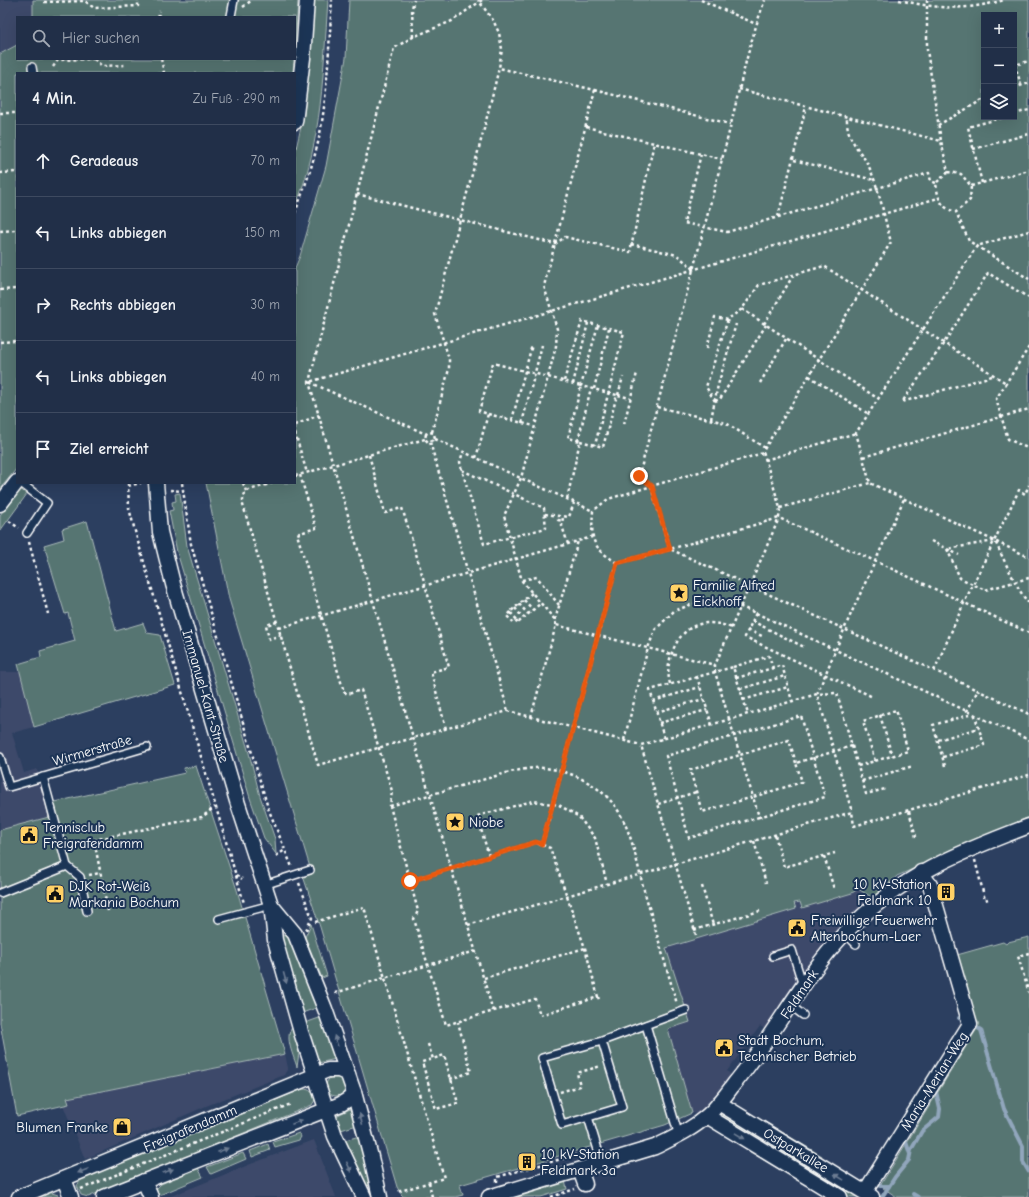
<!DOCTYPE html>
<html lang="de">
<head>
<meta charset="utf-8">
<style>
  body { margin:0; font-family:"Comic Neue",sans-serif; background:#2d3b52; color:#f1f3f6 }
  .controls { position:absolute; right:12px; top:12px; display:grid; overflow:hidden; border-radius:0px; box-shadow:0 4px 16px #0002 }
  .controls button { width:36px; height:36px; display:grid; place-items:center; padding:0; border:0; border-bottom:1px solid #3e4a60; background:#212f48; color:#f1f3f6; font:20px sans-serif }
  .stop { position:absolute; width:12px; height:12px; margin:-9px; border:3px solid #ea580c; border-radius:50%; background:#fff }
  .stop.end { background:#ea580c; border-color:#fff; box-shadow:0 1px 4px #0008 }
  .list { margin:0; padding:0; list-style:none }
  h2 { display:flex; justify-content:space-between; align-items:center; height:52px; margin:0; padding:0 16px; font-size:17px }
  h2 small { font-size:13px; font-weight:400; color:#a2a9b4 }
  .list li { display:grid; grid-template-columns:26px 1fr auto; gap:12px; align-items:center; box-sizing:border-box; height:72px; padding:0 16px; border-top:1px solid #3e4a60 }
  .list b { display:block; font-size:15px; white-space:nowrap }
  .list em { font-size:13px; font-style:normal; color:#a2a9b4 }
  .icon { flex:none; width:22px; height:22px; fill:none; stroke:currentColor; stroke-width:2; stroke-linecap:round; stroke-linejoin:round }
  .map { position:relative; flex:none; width:1029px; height:1197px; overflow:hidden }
  .search { position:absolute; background:#212f48; box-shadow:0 4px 16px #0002; left:16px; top:16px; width:280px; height:44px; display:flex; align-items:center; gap:10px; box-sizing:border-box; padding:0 14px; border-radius:0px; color:#a2a9b4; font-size:15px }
  .panel { position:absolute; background:#212f48; box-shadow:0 4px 16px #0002; left:16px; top:72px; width:280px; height:412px; border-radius:0px }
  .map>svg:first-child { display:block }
  .built { fill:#3e4a6b }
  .green { fill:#567472; stroke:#aabab8; fill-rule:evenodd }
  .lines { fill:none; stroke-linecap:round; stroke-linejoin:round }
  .stream { stroke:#91a6bc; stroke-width:4 }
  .lane-casing { stroke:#fff; stroke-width:10 }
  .street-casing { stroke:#fff; stroke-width:17 }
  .path { stroke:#fff; stroke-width:2.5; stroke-dasharray:3 3; stroke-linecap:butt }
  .lane { stroke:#1d3557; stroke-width:7 }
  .street { stroke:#1d3557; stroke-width:14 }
  .oneway { fill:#6c7c92 }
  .route { stroke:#ea580c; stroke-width:5 }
  .labels { text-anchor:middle; stroke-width:4; stroke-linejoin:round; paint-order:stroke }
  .poi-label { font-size:14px; fill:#fff; stroke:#1d3557; text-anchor:start }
  .street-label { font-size:14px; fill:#fff; stroke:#1d3557 }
</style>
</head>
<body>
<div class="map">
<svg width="1029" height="1197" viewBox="0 0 1029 1197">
  <rect width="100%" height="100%" fill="#2c3f60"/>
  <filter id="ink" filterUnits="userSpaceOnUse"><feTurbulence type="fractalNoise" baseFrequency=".025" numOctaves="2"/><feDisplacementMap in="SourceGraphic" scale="8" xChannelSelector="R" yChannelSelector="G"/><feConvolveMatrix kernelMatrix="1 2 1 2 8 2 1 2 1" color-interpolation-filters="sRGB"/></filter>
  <g filter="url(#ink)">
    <g class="built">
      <polygon points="0,0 33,0 33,17 17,17 17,45 0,53"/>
      <polygon points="0,672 20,672 34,727 12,733 24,773 37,769 49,817 0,830"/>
      <polygon points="858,889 873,898 804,977 765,1029 760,1026 727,1071 731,1075 724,1084 698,1114 692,1113 667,1029 689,1022 666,948 796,909 794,903 800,902 802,907 852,893"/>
      <polygon points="285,1054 288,1068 284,1075 206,1106 85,1159 63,1105 69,1104 67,1098"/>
      <polygon points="314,1140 336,1197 169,1197 251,1164"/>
    </g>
    <g class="green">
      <polygon points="33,0 298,0 295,49 295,17 33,17"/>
      <path d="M314,0H328C323,70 323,140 295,207V153L304,114Z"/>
      <path d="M349,0H1029V817L897,876L873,898L858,889L852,893L802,908L800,902L794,903L796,909L666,948L690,1022L668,1029L692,1113L665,1125L460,1185L463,1195L455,1197H403L397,1187L320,927L303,876L312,874L229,599L206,483H295V268L300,256L326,166L346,58ZM984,15H1014V117H984Z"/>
      <polygon points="17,45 17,59 294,59 293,73 17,73 17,468 0,489 0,54"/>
      <polygon points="20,489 27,494 0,531 0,515"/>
      <polygon points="180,493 187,546 249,753 260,796 275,839 276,854 264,838 250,798 177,552 169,511 173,510 172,502 176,501 175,494"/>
      <polygon points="87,521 116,631 143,623 147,633 160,635 175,685 34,727 18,664 41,657 40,651 75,641 68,613 65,614 44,545 64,539 62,529"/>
      <polygon points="196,766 237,890 285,1054 67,1098 69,1104 17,1116 0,1023 0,830 49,817 46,804 185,773 184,768"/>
      <polygon points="311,924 327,976 322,978 305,937"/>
      <polygon points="283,935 290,937 319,1007 302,1013 281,936"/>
      <polygon points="1029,937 1029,1197 897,1197 880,1186 978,1027 957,955 1003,942 1006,944 1008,942"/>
      <polygon points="322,1017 336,1059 318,1063 305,1023"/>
      <path d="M292,1028L299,1053L297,1067C294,1057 284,1037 292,1028Z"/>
      <circle cx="336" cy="1086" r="10"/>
      <path d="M303,1089C311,1089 313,1093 315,1100L312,1105L88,1197L81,1195L77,1186L81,1179Z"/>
      <polygon points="350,1109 352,1110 357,1125 341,1130 336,1116"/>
      <polygon points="721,1112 865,1197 847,1197 725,1122 720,1116"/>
      <polygon points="765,1122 822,1156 819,1160 762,1125"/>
      <polygon points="299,1133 301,1137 299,1140 275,1147 273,1142"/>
      <polygon points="360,1136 371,1184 366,1187 362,1184 345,1140"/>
      <polygon points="268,1144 270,1150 252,1157 250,1151"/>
      <polygon points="749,1146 807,1181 805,1185 747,1150"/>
      <polygon points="243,1153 246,1159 211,1174 207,1167"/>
      <polygon points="198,1168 203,1177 157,1196 156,1189 161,1184"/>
      <polygon points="565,1181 567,1189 541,1197 511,1197"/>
      <polygon points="49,1192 58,1195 59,1197 36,1197"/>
    </g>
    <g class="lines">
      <g class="stream">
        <polyline points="959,1018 966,1022"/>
        <polyline points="972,1025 981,1030 1004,1109 1023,1146 1023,1162 1029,1172"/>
        <polyline points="904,1136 910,1154"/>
        <polyline points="874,1183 880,1186 889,1186"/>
        <polyline points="913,1194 918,1197"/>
        <polyline points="882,1197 895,1177 909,1160 911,1150 922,1131 939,1117 940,1109 935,1087"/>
      </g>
      <g class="lane-casing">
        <g id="lane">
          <polyline points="231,16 234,0"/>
          <polyline points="32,67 33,73"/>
          <polyline points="21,483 47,503 27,533"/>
          <polyline points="0,757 9,787 147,747"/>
          <polyline points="67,866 80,877 87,911"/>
          <polyline points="264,885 310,870"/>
          <polyline points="0,893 67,866 43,777"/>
          <polyline points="219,919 271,905"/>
          <polyline points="845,933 856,944"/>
          <polyline points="773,956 792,950 803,986"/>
          <polyline points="790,1005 803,1015"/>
          <polyline points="646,1025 679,1136"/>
          <polyline points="602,1041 622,1107 562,1125 542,1058 602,1041 686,1010"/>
          <polyline points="588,1117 602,1163"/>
        </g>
      </g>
      <g class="street-casing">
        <g id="street">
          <polyline points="295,122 303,58 307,0"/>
          <polyline points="156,483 160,532 173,584 237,801 271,905 275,940 301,1032 335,1136 364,1197"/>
          <polyline points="0,504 17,482"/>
          <polyline points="271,905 295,934 325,1009 354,1092 371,1157 380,1197"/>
          <polyline points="719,1103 872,1197"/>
          <polyline points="707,1116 840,1197"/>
          <polyline points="580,1170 585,1184"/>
          <polyline points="64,1179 71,1197"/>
          <polyline points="144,1181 151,1197"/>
          <polyline points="865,1192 970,1024 930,885 921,872"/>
          <polyline points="19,1197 328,1070 339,1070 348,1074"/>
          <polyline points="104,1197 341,1104 349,1099 354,1092"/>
          <path d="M489,1197L655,1147C673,1138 691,1130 707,1116C717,1107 726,1095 734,1084C774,1036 802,978 845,933C900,876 957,853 1029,826"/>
        </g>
      </g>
      <g class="path">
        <polyline points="482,0 452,21 413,37 394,48 309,382 493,1011"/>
        <polyline points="701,0 756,24"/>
        <path d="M899,0C938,9 966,11 1004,0"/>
        <polyline points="927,0 927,50 941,141"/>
        <polyline points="44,2 85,1 94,8 138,6 138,0"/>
        <polyline points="243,7 252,0"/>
        <polyline points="158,17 160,11"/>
        <polyline points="413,37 412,8 414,0"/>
        <polyline points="94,59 102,66 125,65"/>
        <polyline points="161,59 164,73"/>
        <polyline points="53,67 58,60 94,59"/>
        <polyline points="1021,85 1015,65 1029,61"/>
        <polyline points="1014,88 1029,83"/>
        <polyline points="739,89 941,141 948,172 961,174 971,186 970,200 956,212 969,241 1029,279"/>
        <polyline points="595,90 730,124"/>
        <polyline points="0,113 17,113"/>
        <polyline points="1014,114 1029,110"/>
        <polyline points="938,125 984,99"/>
        <polyline points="586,127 722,159"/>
        <polyline points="973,149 1029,134"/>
        <polyline points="701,154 684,223 727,232 929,173 931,181 936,183"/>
        <polyline points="794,160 874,180"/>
        <path d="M948,172L936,183C938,198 940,208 956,212"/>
        <polyline points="0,173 17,172"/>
        <polyline points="982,183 968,127 1005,117"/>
        <polyline points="971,186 1029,170"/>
        <polyline points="357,194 555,244 565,237 630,252 654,143"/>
        <path d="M295,213C305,186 316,157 321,128C328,86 329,43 332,0"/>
        <polyline points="778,217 806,107"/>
        <polyline points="0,231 17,230"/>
        <polyline points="1029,231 977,246 856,433 870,483 1029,557"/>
        <polyline points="631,244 677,255 694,269"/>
        <polyline points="0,290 17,289"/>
        <polyline points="742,309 877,398"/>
        <polyline points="764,324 794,274"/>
        <polyline points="0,342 17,341"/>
        <polyline points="1029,347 996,399 1008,439 1029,449"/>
        <polyline points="707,348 715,317 728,320"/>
        <polyline points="809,376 867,413"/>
        <polyline points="992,376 902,402 944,343 988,273 1029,298"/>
        <polyline points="564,381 582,321 624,332 595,445"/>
        <polyline points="760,383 786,339"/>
        <polyline points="573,384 588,323"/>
        <polyline points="594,389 609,328"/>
        <polyline points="618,395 623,377"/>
        <polyline points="618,395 630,398"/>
        <polyline points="715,401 706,387 728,319 742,309 759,285 824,266 1006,383"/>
        <polyline points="715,401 720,399 766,325"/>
        <polyline points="657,407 726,423 765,448"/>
        <polyline points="488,414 534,426"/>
        <polyline points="711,419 718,385 736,324"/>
        <polyline points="512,420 532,345"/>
        <polyline points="522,423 542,345"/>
        <polyline points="624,424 637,373"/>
        <polyline points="295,425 319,415"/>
        <polyline points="432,432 449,369 449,359 435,314 484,129 499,68 502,49 499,33 493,20 478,0"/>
        <polyline points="295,433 307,473"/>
        <polyline points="426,434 425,439 428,442 435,439 434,433 429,432 426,434 309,382 938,198"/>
        <polyline points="435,439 593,511"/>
        <polyline points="578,441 591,388"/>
        <polyline points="580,441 603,447 617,395 581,386 598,325"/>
        <polyline points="430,442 508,711"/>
        <path d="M369,455L385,513L402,508C419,561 433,614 449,667L431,672L446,729"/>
        <polyline points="863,457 1029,409"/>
        <polyline points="476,458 488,414 479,411 493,363 548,377 556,346 557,329 544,286 595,90 499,68"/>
        <polyline points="765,460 856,433"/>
        <polyline points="462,470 544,508 546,528 484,544 462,470 460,462 463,452"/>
        <polyline points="300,475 316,528 297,534 344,692 348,694 361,690 392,791 390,806 410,881"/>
        <polyline points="295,476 425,439"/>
        <polyline points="128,483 129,508 136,535 244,903"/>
        <polyline points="182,483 191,544 268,808 292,867"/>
        <polyline points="243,483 246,491"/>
        <polyline points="273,483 246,491 243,498 243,505 318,765 508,711 641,745"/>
        <polyline points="128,486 141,483"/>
        <polyline points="170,490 182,491"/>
        <polyline points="780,508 870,483"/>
        <polyline points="545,514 559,516 558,520 563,521"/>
        <polyline points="9,521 19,528"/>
        <polyline points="931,541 959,555"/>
        <polyline points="29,542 48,614"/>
        <polyline points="568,544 562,526 563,516 569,517 574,503"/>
        <path d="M617,563C591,546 591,541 593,511L608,499L763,453"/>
        <path d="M1029,578L985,590L960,578L947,549L995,541C1001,554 1021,597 1029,603"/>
        <polyline points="522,580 537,577 559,605"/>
        <polyline points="532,593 510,612 519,622 541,603"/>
        <polyline points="524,600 533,610"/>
        <polyline points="519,604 528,614"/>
        <polyline points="515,608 523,618"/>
        <polyline points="511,612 507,616 514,624 518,621"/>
        <polyline points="756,613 1029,740"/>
        <polyline points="555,620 578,541"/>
        <polyline points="752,621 804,647"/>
        <polyline points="277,622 266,625 269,639 281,635"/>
        <polyline points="556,625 555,620 522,581 504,516 521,478 548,377 581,386 568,438 580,441 567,499"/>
        <polyline points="279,628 592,537"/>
        <polyline points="748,630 762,636"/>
        <polyline points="1029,633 875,561 779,518 670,549 1029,714"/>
        <polyline points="733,667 769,656 773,668 782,665 792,701"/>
        <polyline points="934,671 964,603 1019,490 1025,494 1029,485"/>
        <polyline points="736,678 773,668"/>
        <path d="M670,684C667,671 668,663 673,650C684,624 705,617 732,628"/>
        <polyline points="740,689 785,676"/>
        <polyline points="743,700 788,687"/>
        <polyline points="653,701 700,687"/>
        <polyline points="656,712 704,699"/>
        <polyline points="880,715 892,756"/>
        <polyline points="531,717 556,625 715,665"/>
        <polyline points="659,723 707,710"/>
        <polyline points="712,725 697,677 733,667 748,714"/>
        <polyline points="664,738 650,690 697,677"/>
        <polyline points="624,740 648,648 655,630 674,611 701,601 723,600 756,613 745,637 873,697"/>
        <polyline points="938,740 979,728"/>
        <polyline points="852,746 866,794 885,789"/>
        <polyline points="943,757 984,745 975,716"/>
        <polyline points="796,763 789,740 740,755 753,797 802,782 796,763 852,746 837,693 817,694 849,618 904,499"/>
        <polyline points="858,766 908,751 896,710 863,721 875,761"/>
        <polyline points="945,766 933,725 969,715 967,711 978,690"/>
        <polyline points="862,781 913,766"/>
        <polyline points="658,804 696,792"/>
        <path d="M390,806L510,772C521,770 532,767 543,768C572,770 604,787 619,812C633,836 637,864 644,890C655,928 666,966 677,1004"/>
        <polyline points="909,811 916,837"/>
        <path d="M759,817L689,838L666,756L801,716L825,797L759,817L753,797L702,812L690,770L740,755L715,672V665L779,518L780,508L763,451L891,242C884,218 880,190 869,167C860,148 846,141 847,117"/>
        <polyline points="775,835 784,867 835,853"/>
        <polyline points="754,841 766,883"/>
        <path d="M542,844L617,563L670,549L651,486L639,476C666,371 694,267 721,163C736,109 745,53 765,0"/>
        <polyline points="276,856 285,850"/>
        <polyline points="489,856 477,816 533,801 559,805 579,817 595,838 607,884"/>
        <polyline points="824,856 834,889"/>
        <polyline points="975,860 985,900 988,899"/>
        <polyline points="89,875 100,873"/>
        <polyline points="236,875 242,879"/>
        <polyline points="299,883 312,918 306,930"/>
        <polyline points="702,886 713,925"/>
        <polyline points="108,911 94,840 202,817 215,807"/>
        <polyline points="315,922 364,907 444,1178 397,1192"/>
        <polyline points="468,925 852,812 854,826 1029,775"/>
        <polyline points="694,930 760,911"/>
        <polyline points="696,935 641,745 817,694 852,812"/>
        <polyline points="1029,953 1018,956 1029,993"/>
        <polyline points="398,974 476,951"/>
        <polyline points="484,978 585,948"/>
        <polyline points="335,993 394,975"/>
        <polyline points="598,997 585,948 550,848 536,842 410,881 418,911 414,919 446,1025 535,999 540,1015 598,997 600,1002"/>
        <polyline points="428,1044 433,1059 422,1062 436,1109 458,1103 444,1055 433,1059"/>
        <polyline points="450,1079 471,1072 458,1022"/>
        <polyline points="560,1092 580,1086 577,1073 601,1066"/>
        <polyline points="429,1182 432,1197"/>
        <polyline points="497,1182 497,1177 590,1151"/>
        <polyline points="81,1189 291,1104"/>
        <polyline points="551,1197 575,1189"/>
      </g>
      <use href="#lane" class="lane"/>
      <use href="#street" class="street"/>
    </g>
    <defs><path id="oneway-solid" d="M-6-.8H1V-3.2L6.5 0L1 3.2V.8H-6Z"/></defs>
    <g class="oneway">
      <use href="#oneway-solid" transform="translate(285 978) rotate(74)"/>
      <use href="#oneway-solid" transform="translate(336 1041) rotate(-109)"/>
      <use href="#oneway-solid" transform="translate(361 1119) rotate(-105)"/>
      <use href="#oneway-solid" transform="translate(297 1122) rotate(-21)"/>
      <use href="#oneway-solid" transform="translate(740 1136) rotate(31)"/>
      <use href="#oneway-solid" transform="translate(223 1150) rotate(-21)"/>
      <use href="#oneway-solid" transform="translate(349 1167) rotate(65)"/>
      <use href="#oneway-solid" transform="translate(83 1171) rotate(159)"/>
      <use href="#oneway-solid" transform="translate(168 1171) rotate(-21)"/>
      <use href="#oneway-solid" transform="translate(839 1177) rotate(-149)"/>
    </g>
  </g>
  <g class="lines" filter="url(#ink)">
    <polyline class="route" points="410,881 536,842 542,844 617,563 670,549 652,486 639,476"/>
  </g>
  <defs>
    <g id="sight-square" transform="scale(1)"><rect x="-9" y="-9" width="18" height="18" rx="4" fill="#ffd166" stroke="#1d3557"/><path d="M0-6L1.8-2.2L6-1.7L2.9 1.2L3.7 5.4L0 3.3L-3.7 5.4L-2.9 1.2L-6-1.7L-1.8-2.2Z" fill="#111"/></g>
    <g id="civic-square" transform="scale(1)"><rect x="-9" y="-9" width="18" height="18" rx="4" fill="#ffd166" stroke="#1d3557"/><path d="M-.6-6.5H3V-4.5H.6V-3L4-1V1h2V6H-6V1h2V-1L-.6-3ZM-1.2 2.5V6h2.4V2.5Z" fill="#111"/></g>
    <g id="building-square" transform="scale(1)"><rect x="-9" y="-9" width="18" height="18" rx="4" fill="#ffd166" stroke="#1d3557"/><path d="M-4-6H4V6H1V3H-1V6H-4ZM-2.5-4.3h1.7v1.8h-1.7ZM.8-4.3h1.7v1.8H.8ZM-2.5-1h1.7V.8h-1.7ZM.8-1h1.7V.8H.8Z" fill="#111"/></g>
    <g id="shop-square" transform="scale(1)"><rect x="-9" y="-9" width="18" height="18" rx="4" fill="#ffd166" stroke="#1d3557"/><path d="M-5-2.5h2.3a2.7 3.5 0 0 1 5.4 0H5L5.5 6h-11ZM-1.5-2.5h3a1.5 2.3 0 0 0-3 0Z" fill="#111"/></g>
  </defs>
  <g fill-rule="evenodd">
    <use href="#sight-square" x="679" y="593"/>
    <use href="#sight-square" x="455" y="822"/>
    <use href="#civic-square" x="29" y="835"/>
    <use href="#building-square" x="946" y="892"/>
    <use href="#civic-square" x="55" y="894"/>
    <use href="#civic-square" x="797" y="928"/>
    <use href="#civic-square" x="724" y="1048"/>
    <use href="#shop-square" x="122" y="1127"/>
    <use href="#building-square" x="527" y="1162"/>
  </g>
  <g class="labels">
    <g class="poi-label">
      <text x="693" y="590">Familie Alfred<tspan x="693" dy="16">Eickhoff</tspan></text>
      <text x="469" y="827">Niobe</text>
      <text x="43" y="832">Tennisclub<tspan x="43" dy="16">Freigrafendamm</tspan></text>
      <text x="932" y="889" text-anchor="end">10 kV-Station<tspan x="932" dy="16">Feldmark 10</tspan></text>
      <text x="69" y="891">DJK Rot-Weiß<tspan x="69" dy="16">Markania Bochum</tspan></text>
      <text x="811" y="925">Freiwillige Feuerwehr<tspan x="811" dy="16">Altenbochum-Laer</tspan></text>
      <text x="738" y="1045">Stadt Bochum,<tspan x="738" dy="16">Technischer Betrieb</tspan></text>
      <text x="108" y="1132" text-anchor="end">Blumen Franke</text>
      <text x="541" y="1159">10 kV-Station<tspan x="541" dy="16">Feldmark 3a</tspan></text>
    </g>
    <g class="street-label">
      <text transform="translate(206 696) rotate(74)" y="5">Immanuel-Kant-Straße</text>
      <text transform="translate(92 750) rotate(-16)" y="5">Wirmerstraße</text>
      <text transform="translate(799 994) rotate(-56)" y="5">Feldmark</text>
      <text transform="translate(934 1081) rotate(-58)" y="5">Maria-Merian-Weg</text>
      <text transform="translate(190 1128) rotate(-23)" y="5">Freigrafendamm</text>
      <text transform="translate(796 1150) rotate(31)" y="5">Ostparkallee</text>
    </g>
  </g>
</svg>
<div class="controls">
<button>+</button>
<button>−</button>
<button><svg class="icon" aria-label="layers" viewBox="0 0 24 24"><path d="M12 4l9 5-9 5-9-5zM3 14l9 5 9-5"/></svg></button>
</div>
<div class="stop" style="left:410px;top:881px"></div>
<div class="stop end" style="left:639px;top:476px"></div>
<div class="search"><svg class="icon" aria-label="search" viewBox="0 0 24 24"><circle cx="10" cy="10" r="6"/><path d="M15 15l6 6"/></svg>Hier suchen</div>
<section class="panel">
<h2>4 Min.<small>Zu Fuß · 290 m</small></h2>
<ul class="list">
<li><svg class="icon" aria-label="ahead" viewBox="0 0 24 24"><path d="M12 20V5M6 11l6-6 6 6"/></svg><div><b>Geradeaus</b></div><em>70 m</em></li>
<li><svg class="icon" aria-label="left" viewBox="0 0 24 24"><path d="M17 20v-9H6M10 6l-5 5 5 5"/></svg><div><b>Links abbiegen</b></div><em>150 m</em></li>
<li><svg class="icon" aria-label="right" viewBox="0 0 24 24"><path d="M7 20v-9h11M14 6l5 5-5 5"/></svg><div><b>Rechts abbiegen</b></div><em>30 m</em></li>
<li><svg class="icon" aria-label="left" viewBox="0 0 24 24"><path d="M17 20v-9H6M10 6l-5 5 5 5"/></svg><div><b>Links abbiegen</b></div><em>40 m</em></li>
<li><svg class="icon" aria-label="arrive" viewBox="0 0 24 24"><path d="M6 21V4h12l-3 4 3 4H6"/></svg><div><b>Ziel erreicht</b></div></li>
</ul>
</section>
</div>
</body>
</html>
